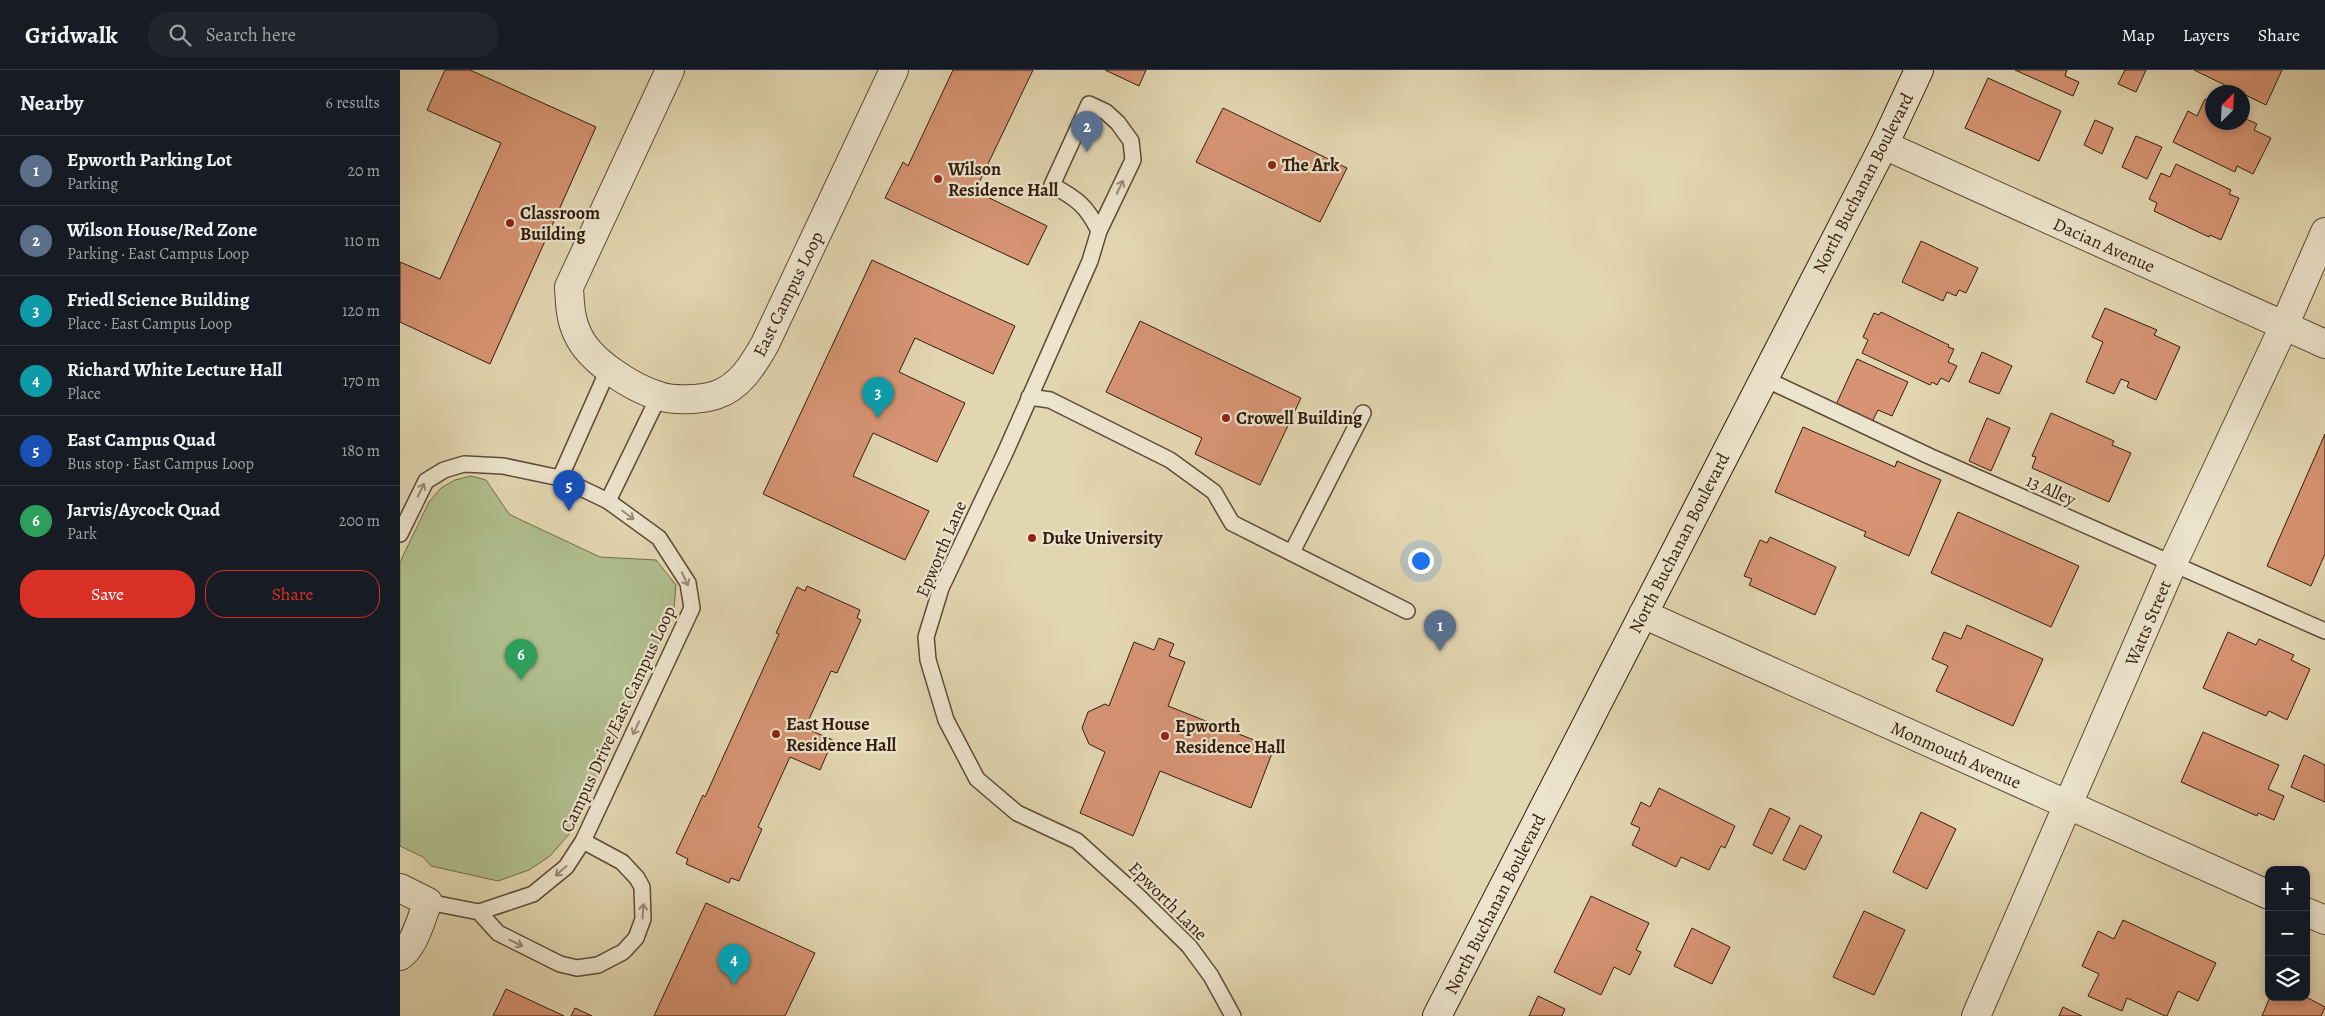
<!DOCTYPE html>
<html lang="en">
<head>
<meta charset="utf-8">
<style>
  body { margin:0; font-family:Alegreya,serif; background:#20242c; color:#f1f3f6 }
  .controls { position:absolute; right:15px; bottom:15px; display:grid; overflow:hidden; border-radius:10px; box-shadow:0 2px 8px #0003 }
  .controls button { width:45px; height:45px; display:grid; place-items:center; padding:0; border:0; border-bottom:1px solid #363941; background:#171b24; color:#f1f3f6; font:25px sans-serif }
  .compass { position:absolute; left:1805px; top:15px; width:45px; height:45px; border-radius:50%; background:#171b24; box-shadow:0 2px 8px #0003; rotate:24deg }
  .you { position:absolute; left:1020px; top:490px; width:18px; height:18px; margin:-12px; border:4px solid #fff; border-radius:50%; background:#1a73e8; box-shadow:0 0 0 8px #1a73e833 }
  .badge { display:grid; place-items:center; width:32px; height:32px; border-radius:50%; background:#d93025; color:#fff; font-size:16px; font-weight:700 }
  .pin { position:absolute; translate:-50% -41px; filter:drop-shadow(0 1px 2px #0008) }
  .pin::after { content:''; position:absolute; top:26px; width:18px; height:15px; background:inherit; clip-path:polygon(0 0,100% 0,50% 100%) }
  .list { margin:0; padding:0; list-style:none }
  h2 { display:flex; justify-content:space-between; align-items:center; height:65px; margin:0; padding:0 20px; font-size:21px }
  h2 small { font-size:16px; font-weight:400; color:#9ea1a6 }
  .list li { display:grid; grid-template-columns:32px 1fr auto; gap:15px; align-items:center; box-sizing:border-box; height:70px; padding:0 20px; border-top:1px solid #363941 }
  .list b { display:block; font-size:19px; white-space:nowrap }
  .list p { margin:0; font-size:16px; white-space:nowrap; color:#9ea1a6 }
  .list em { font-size:16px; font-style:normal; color:#9ea1a6 }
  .actions { display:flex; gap:10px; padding:15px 20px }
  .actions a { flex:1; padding:11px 0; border:1px solid #d93025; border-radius:20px; text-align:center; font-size:18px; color:#d93025 }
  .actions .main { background:#d93025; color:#fff }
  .icon { flex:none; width:28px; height:28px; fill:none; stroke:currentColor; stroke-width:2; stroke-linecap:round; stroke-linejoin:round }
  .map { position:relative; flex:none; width:1925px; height:946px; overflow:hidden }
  header { display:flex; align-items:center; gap:30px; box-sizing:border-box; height:70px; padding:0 25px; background:#171b24; border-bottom:1px solid #363941 }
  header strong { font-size:24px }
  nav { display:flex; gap:28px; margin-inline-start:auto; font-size:18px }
  .search { width:350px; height:45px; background:#20242c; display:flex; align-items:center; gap:12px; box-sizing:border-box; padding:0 18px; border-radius:20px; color:#9ea1a6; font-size:19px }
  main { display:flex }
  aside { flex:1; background:#171b24 }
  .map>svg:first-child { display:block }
  .green { fill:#b0be8e; stroke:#726d4e }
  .building { fill:#d79474; stroke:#331c0e }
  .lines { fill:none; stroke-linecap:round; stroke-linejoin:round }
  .lane-casing { stroke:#5f4a37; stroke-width:18 }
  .street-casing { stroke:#5f4a37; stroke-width:30 }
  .secondary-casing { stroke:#331c0e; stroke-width:30 }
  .lane { stroke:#ece4cc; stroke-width:15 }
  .street { stroke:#ece4cc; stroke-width:28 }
  .secondary { stroke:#ece4cc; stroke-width:28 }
  .oneway { stroke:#998a76 }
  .poi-dot { fill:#8f2418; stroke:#ece4cc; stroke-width:2 }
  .labels { text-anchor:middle; stroke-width:4.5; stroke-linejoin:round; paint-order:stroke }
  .poi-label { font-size:18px; font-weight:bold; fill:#331c0e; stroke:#ece4cc; text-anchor:start }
  .street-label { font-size:18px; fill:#331c0e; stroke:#ece4cc }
</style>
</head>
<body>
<header>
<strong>Gridwalk</strong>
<div class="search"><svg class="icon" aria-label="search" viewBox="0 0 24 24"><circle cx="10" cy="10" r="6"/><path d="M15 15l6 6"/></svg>Search here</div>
<nav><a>Map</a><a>Layers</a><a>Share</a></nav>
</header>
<main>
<aside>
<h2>Nearby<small>6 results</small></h2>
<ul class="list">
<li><span class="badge" style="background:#5c6f8a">1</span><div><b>Epworth Parking Lot</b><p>Parking</p></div><em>20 m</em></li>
<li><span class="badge" style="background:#5c6f8a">2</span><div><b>Wilson House/Red Zone</b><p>Parking · East Campus Loop</p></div><em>110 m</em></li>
<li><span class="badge" style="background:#0f9aa8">3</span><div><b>Friedl Science Building</b><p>Place · East Campus Loop</p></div><em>120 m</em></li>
<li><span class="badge" style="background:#0f9aa8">4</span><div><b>Richard White Lecture Hall</b><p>Place</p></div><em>170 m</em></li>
<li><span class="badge" style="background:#1a4fb4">5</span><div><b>East Campus Quad</b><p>Bus stop · East Campus Loop</p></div><em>180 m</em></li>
<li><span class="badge" style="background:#2e9e5b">6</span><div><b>Jarvis/Aycock Quad</b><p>Park</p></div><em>200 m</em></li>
</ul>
<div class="actions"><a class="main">Save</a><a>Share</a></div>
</aside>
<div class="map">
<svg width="1925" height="946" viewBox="0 0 1925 946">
  <rect width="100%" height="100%" fill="#e2d6b1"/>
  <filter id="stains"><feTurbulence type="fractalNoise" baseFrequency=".004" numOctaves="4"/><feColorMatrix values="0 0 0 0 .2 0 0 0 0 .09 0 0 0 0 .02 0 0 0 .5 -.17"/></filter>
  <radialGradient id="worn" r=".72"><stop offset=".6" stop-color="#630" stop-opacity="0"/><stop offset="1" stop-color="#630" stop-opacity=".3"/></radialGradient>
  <polygon class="green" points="71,406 86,410 109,444 119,449 200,487 256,490 276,515 274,539 171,762 150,786 129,800 98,811 31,796 23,787 0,776 0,492 29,432 41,418 55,410"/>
  <g class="building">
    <polygon points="45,0 70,0 196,57 90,294 0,252 0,192 40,209 101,73 27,40"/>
    <polygon points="553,0 633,0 575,121 647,156 628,195 485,128 503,92 508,96"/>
    <polygon points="705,0 746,0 739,16"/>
    <polygon points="1615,0 1667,0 1665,6 1679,12 1673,26"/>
    <polygon points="1725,0 1746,0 1736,22 1718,14"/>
    <polygon points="1794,0 1882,0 1866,35"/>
    <polygon points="1588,8 1661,41 1639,91 1565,58"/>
    <polygon points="1805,29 1812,33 1812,52 1842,52 1842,47 1857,54 1854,60 1871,68 1853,104 1837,96 1835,102 1773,72 1788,41 1797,46"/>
    <polygon points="823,38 947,98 920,152 796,92"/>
    <polygon points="1695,50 1713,58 1702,84 1684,75"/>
    <polygon points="1736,66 1762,77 1747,109 1722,97"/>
    <polygon points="1776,94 1831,120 1829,124 1839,128 1821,170 1810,165 1809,167 1754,141 1757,133 1749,129 1761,103 1770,107"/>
    <polygon points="1521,171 1578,198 1566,223 1559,220 1556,226 1547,222 1543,231 1502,212"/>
    <polygon points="472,190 615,256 593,304 515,268 499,302 565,333 537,392 473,363 453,406 529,441 505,490 363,424"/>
    <polygon points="1705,238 1757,260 1754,265 1780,277 1756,330 1727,317 1729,312 1721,309 1714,324 1686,312 1703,272 1692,267"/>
    <polygon points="1481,242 1549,275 1548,277 1554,279 1548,292 1557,296 1549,312 1541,308 1537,315 1532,312 1530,315 1462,283 1468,270 1463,267 1474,243 1479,245"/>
    <polygon points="740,251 901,328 860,415 795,384 802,368 706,322"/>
    <polygon points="1582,282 1612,296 1599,324 1569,312"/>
    <polygon points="1457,289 1508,312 1492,346 1478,340 1471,354 1435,337"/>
    <polygon points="1651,343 1714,371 1712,375 1731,383 1709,432 1632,398 1636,387 1632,386"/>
    <polygon points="1587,348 1610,358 1591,401 1569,391"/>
    <polygon points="1403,357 1495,397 1497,391 1541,410 1509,486 1464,466 1466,462 1375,422"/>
    <polygon points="1925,364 1925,484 1911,516 1867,496"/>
    <polygon points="1558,442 1679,496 1651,557 1531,503"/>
    <polygon points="1370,467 1436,497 1415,545 1349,515 1352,509 1344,506 1360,470 1367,473"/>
    <polygon points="407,516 460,540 457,548 461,550 437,603 431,601 405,658 433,670 420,700 390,687 358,757 362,759 339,811 331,808 329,813 286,794 288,789 276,783 303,725 305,727 379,564 376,563 397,517 405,521"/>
    <polygon points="1567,555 1643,589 1613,656 1536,621 1548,596 1532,589 1544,562 1561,569"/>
    <polygon points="1828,562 1856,575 1859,569 1894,585 1891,590 1910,599 1887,650 1869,641 1866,646 1803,618"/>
    <polygon points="759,568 774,574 769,586 785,592 768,636 874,678 851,738 760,701 733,766 680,743 705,682 689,674 682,658 688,642 705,634 709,636 734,572 754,580"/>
    <polygon points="1803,662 1879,695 1868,719 1884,726 1874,750 1858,743 1857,746 1781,712"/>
    <polygon points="1904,685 1925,695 1925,732 1891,717"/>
    <polygon points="1259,718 1335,756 1325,778 1321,776 1309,800 1281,787 1276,797 1232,775 1240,758 1231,754 1241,732 1250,737"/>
    <polygon points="1370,738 1390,748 1372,784 1353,775"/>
    <polygon points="1521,742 1556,759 1527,819 1493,802"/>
    <polygon points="1400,755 1422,766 1405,800 1383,790"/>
    <polygon points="1191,826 1249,853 1236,880 1241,882 1230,905 1214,897 1201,925 1154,902"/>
    <polygon points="306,833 415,883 385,946 254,946"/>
    <polygon points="1464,841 1505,860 1474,925 1433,907"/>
    <polygon points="1723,850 1816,893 1798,931 1778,921 1767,946 1765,946 1727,928 1722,941 1688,926 1699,904 1682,896 1698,861 1714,869"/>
    <polygon points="1292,858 1330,877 1312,914 1274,896"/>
    <polygon points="106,919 164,946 93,946"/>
    <polygon points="1138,926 1165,939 1162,946 1129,946"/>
    <polygon points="1870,927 1906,927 1925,937 1921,946 1862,946"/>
    <polygon points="1663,937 1682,946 1659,946"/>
    <polygon points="175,938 192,946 171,946"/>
  </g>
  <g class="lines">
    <g class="lane-casing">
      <g id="lane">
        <path d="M699,161C686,135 677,129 652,115L689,34L706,42L718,53L731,71L733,90L699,161L690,191L605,383L541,518L526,567L528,590L546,650L577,709L617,743L677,771L739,827L789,876L811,906L833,946"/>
        <polyline points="1363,308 1529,386 1925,561"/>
        <polyline points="629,327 650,330 770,390 814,422 832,453 1007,541"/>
        <polyline points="160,408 208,300"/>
        <polyline points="208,431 259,326"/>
        <polyline points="0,464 26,411 44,400 64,394 103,396 160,408 208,431 259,468 288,513 292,538 183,771 166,797 133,824 79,842"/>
        <polyline points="892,482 963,343"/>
        <polyline points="28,832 79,842 98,863 160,894 177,898 198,895 223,882 236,868 243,849 242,817 237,808 222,792 183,771"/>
      </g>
    </g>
    <g class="street-casing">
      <g id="street">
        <path d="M270,0L169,217C170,234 170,249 178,265C190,291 232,318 259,326C274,331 300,330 316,325C340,317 353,295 365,274L494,0"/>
        <polyline points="1484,75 1925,274"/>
        <polyline points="1243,544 1869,825"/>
        <path d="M0,818L28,832C21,848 15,876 0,886"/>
        <polyline points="1906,842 1925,850"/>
        <polyline points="1576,946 1772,495 1884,256 1925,162"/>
      </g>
    </g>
    <g class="secondary-casing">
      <polyline id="secondary" points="1037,946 1484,75 1519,0"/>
    </g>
    <use href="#lane" class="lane"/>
    <use href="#street" class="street"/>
    <use href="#secondary" class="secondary"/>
  </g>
  <defs><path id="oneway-shaft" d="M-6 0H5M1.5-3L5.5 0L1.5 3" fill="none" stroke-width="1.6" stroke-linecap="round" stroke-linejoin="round" transform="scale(1.25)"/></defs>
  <g class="oneway">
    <use href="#oneway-shaft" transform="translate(720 117) rotate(-65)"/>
    <use href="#oneway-shaft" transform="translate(21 420) rotate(-64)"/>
    <use href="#oneway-shaft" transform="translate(228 445) rotate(37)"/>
    <use href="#oneway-shaft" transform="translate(285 509) rotate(65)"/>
    <use href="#oneway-shaft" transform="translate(236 658) rotate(115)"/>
    <use href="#oneway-shaft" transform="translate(161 801) rotate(139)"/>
    <use href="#oneway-shaft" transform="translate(243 841) rotate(-86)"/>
    <use href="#oneway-shaft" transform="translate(116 873) rotate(26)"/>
  </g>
  <g class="poi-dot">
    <circle cx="872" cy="95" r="5"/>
    <circle cx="538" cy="109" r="5"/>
    <circle cx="110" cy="153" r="5"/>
    <circle cx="826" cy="348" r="5"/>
    <circle cx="632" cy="468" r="5"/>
    <circle cx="376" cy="664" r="5"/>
    <circle cx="765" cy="666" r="5"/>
  </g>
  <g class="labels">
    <g class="poi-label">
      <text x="882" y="101">The Ark</text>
      <text x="548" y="105">Wilson<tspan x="548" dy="21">Residence Hall</tspan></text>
      <text x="120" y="149">Classroom<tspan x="120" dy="21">Building</tspan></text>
      <text x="836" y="354">Crowell Building</text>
      <text x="642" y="474">Duke University</text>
      <text x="386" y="660">East House<tspan x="386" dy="21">Residence Hall</tspan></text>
      <text x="775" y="662">Epworth<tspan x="775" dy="21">Residence Hall</tspan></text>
    </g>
    <g class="street-label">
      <text transform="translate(1463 113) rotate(-63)" y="6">North Buchanan Boulevard</text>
      <text transform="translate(1704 175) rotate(24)" y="6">Dacian Avenue</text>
      <text transform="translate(388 224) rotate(-64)" y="6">East Campus Loop</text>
      <text transform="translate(1651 420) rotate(24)" y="6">13 Alley</text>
      <text transform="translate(1279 473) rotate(-63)" y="6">North Buchanan Boulevard</text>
      <text transform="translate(541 479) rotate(-67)" y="6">Epworth Lane</text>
      <text transform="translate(1748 553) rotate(-67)" y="6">Watts Street</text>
      <text transform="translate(218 649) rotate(-65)" y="6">Campus Drive/East Campus Loop</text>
      <text transform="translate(1556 685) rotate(24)" y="6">Monmouth Avenue</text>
      <text transform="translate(768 831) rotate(45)" y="6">Epworth Lane</text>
      <text transform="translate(1095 834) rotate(-63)" y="6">North Buchanan Boulevard</text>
    </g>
  </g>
  <rect width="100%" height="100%" filter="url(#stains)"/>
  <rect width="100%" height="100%" fill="url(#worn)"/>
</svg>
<div class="controls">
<button>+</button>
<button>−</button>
<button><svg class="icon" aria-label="layers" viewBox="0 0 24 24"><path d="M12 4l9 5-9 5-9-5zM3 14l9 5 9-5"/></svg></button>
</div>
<svg class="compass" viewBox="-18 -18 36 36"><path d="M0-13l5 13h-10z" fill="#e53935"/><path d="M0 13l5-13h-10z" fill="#9ea1a6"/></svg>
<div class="you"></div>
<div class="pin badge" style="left:1040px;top:581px;background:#5c6f8a">1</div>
<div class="pin badge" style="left:687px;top:82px;background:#5c6f8a">2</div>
<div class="pin badge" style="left:478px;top:348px;background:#0f9aa8">3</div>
<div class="pin badge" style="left:334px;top:915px;background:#0f9aa8">4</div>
<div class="pin badge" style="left:169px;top:441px;background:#1a4fb4">5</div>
<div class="pin badge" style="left:121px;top:610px;background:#2e9e5b">6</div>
</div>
</main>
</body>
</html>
